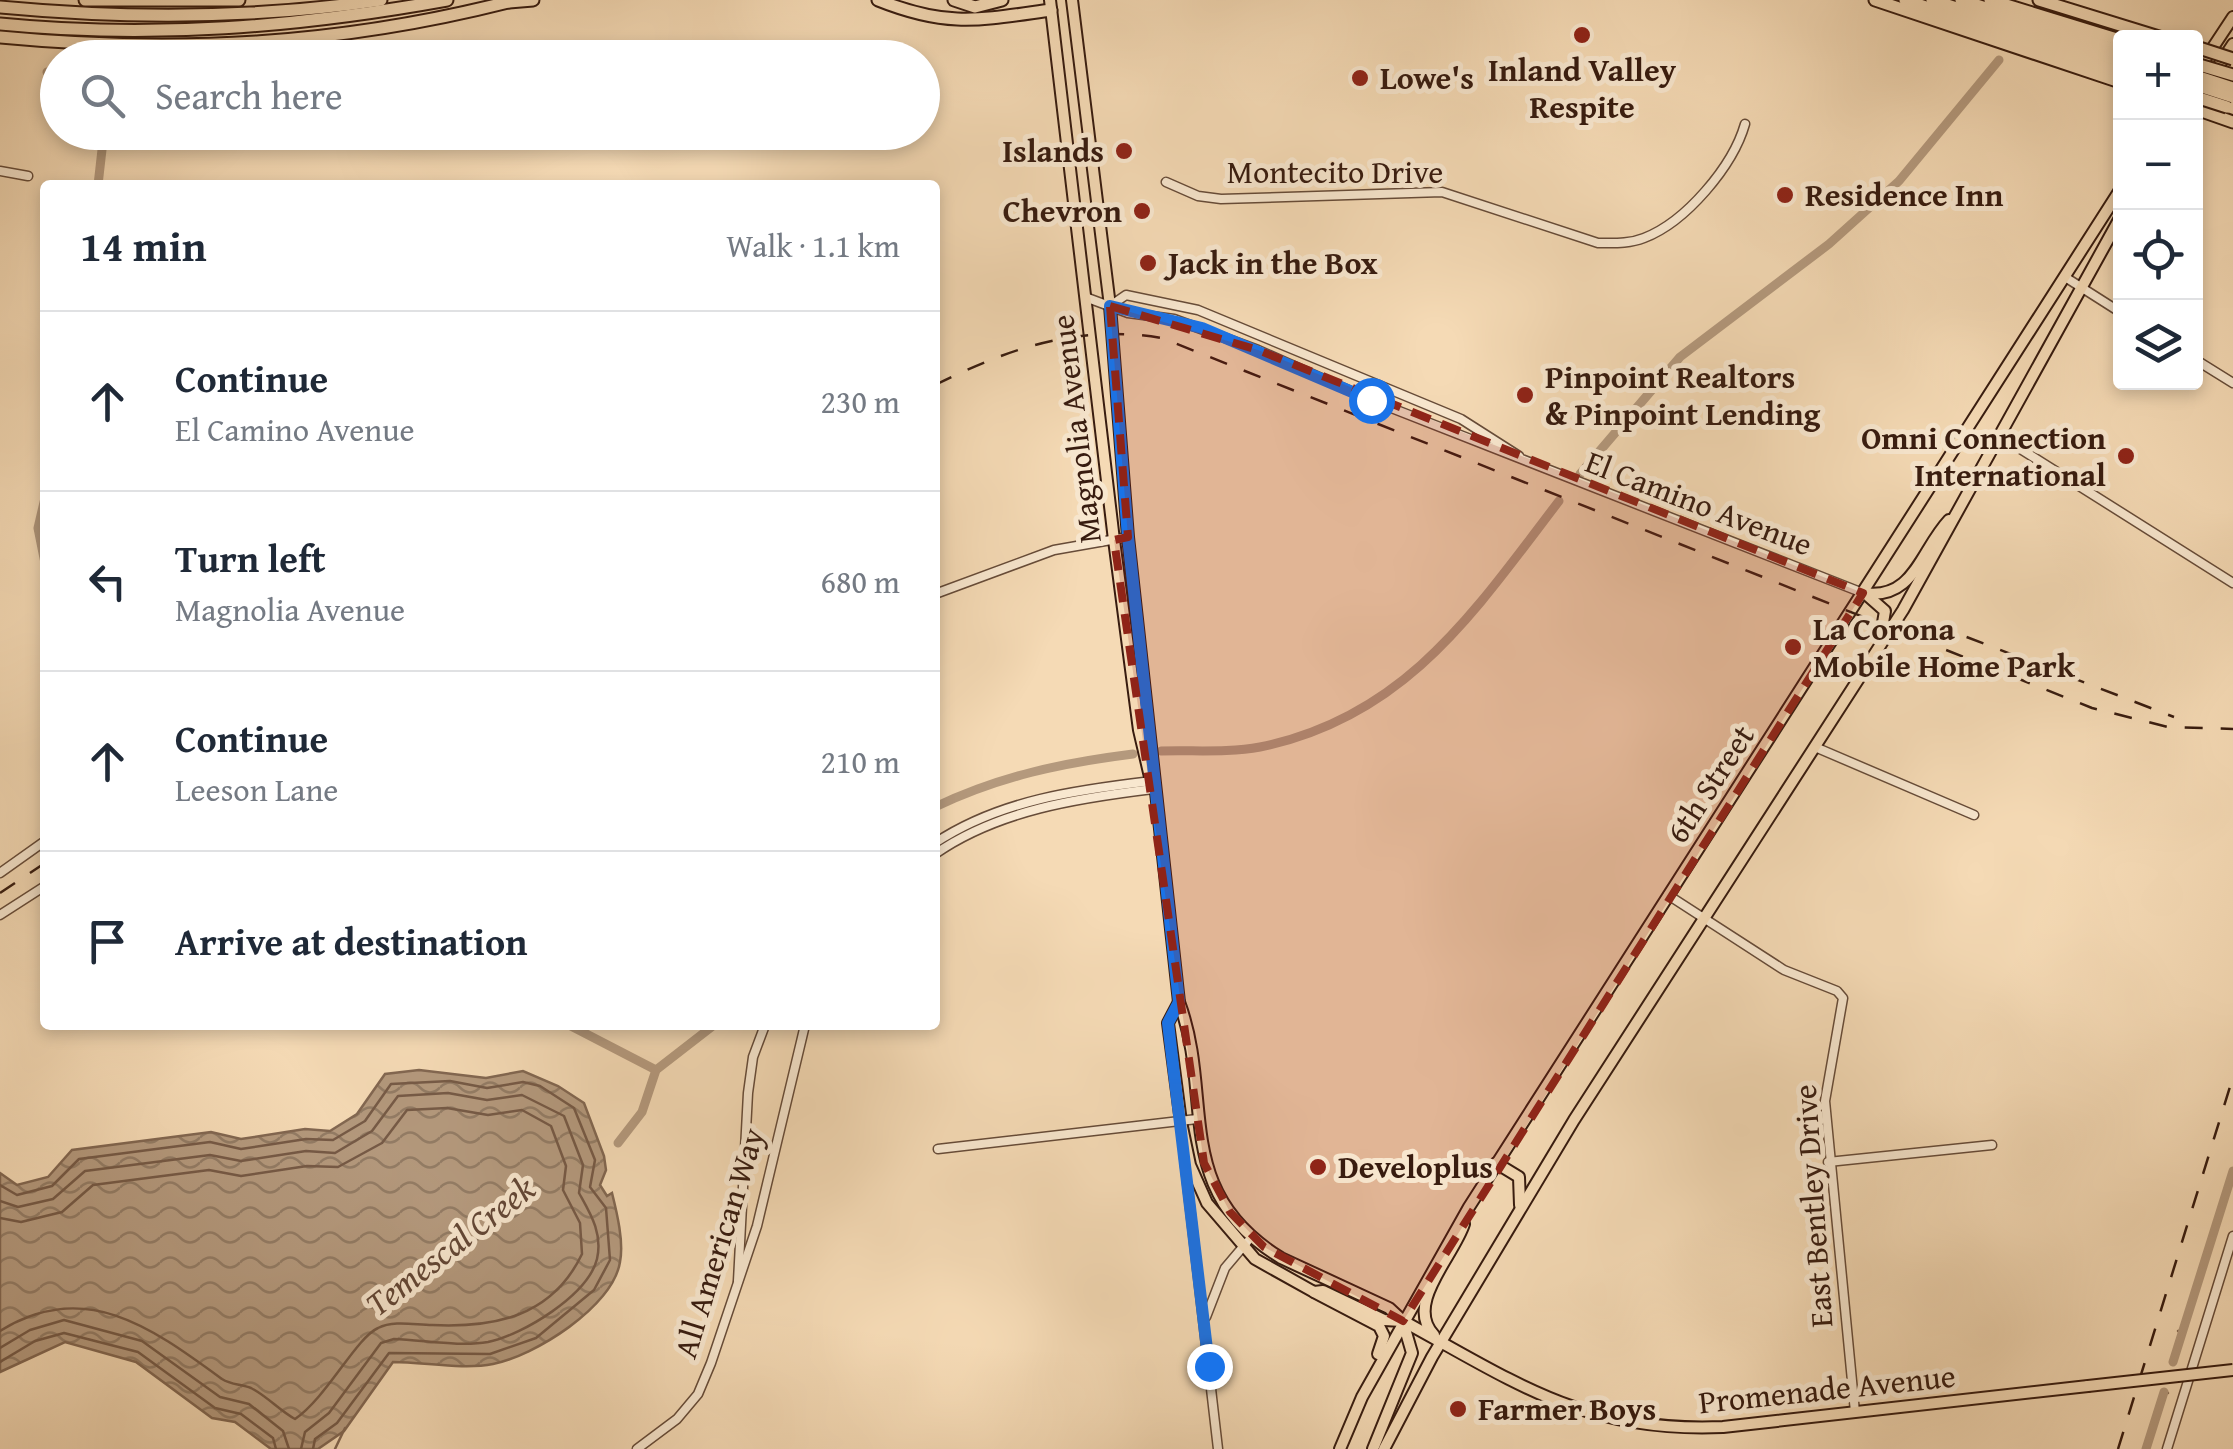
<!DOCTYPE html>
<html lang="en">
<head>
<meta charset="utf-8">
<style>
  body { margin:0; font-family:"Gentium Book Plus",serif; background:#f2f2f3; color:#1f2937 }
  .controls { position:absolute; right:30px; top:30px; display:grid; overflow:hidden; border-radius:10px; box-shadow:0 5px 15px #0003 }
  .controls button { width:90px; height:90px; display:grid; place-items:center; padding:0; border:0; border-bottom:2px solid #e0e1e3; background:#fff; color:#1f2937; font:50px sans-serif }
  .stop { position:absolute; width:30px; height:30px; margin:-22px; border:8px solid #1a73e8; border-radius:50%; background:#fff }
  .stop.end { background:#1a73e8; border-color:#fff; box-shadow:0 2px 10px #0008 }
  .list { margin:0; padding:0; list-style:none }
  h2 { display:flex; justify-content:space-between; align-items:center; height:130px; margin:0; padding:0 40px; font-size:42px }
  h2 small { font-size:32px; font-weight:400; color:#747a83 }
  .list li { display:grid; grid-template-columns:65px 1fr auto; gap:30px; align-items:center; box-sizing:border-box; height:180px; padding:0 40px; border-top:2px solid #e0e1e3 }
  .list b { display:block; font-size:38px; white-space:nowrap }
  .list p { margin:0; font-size:32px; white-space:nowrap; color:#747a83 }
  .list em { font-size:32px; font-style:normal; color:#747a83 }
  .icon { flex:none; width:55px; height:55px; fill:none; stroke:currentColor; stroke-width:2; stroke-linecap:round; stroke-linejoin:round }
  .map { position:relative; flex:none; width:2233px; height:1449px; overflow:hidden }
  .search { position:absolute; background:#fff; box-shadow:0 5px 15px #0003; left:40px; top:40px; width:900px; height:110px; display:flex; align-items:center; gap:25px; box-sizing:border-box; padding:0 35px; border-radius:55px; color:#747a83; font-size:38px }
  .panel { position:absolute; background:#fff; box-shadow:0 5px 15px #0003; left:40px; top:180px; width:900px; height:850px; border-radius:10px }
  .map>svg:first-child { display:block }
  .water { fill:url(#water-waves); stroke:#826751; stroke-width:2.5 }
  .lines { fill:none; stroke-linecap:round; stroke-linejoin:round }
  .shore { stroke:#765a46; stroke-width:2.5 }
  .stream { stroke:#826751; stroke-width:2.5 }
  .canal { stroke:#b4997d; stroke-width:9 }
  .minor-casing { stroke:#664b38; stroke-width:11 }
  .major-casing { stroke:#371b0f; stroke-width:14 }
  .highway-casing { stroke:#371b0f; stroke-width:15 }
  .minor { stroke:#f8e7cf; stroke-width:8 }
  .major { stroke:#f5dab5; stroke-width:10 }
  .highway { stroke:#f5dab5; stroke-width:11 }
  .rail { stroke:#371b0f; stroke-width:2.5; stroke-dasharray:18 18; stroke-linecap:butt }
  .major-bridge-casing { stroke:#371b0f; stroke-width:14; stroke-linecap:butt }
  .highway-bridge-casing { stroke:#371b0f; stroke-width:15; stroke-linecap:butt }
  .major-bridge { stroke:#f5dab5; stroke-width:10 }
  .highway-bridge { stroke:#f5dab5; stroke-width:11 }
  .route { stroke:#1a73e8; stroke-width:12 }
  .marked { fill:#8f2418; fill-opacity:0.2; stroke:#8f2418; stroke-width:8; stroke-dasharray:20 12; stroke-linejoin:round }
  .poi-dot { fill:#8f2418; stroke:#f8e7cf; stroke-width:4 }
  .labels { text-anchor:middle; stroke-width:10; stroke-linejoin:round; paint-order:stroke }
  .poi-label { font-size:32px; font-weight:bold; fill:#371b0f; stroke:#f8e7cf; text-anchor:start }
  .street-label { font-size:32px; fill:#371b0f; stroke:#f8e7cf }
  .water-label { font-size:35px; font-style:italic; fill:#634736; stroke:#f8e7cf }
</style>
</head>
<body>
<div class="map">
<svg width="2233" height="1449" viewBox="0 0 2233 1449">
  <defs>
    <pattern id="water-waves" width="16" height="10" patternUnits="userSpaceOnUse" patternTransform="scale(2.5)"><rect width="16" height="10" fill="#b4997d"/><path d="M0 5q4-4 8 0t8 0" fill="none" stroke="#937c65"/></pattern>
  </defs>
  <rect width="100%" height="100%" fill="#f5dab5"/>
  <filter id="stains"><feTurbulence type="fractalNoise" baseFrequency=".002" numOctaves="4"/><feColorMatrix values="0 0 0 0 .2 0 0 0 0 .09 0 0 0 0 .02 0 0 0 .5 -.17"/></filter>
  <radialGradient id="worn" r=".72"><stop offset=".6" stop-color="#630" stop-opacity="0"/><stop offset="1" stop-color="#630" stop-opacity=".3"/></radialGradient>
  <path class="water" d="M419,1070L486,1078L523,1071L558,1086L584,1103L604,1156L606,1170L600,1185L607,1196L612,1193C617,1213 624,1242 620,1262C613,1307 534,1356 493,1364C463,1370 424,1362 393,1362L344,1431L318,1449H271L235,1422L212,1418L136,1362L65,1342L0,1372V1173L17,1185L48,1177L72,1150L211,1132L241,1139L305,1129L330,1131L357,1114L385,1074Z"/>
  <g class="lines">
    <g class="shore">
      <polyline points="0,1185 17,1195 52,1186 79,1159 210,1142 241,1149 306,1139 333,1140 365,1121 391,1084 450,1081 487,1088 523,1082 540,1086 574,1108 595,1160 590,1187 606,1208 610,1260 594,1290 536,1338 490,1354 389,1353 337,1423 315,1439 313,1449"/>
      <path d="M0,1201L18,1207L53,1199L85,1171L210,1155L241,1161L306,1151L335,1153L372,1131L398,1096L448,1093L487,1100L522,1095L564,1116L583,1165L579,1193C590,1213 603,1233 597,1259C588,1295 523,1335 488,1342C459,1347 424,1340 394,1339L381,1343L329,1413L305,1432L301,1449"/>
      <path d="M0,1218L21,1222L62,1212L93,1185L209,1170L241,1176L307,1166L338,1167L382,1143L407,1110L447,1108L488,1115L522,1110L551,1126L566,1166L563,1190L580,1223L582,1254C552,1317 494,1328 432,1325C415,1325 394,1320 378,1328C356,1338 327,1397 295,1419C280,1411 267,1396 251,1388C241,1384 231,1385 222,1379C152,1328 85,1278 0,1331"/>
      <polyline points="0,1348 30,1330 64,1320 142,1341 220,1397 249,1404 283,1431 289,1449"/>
      <polyline points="0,1362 35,1341 64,1333 138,1352 215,1408 241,1414 273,1438 276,1449"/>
    </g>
    <g class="stream">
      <polyline points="2178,1331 2183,1330"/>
      <polyline points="2164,1393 2168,1393"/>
      <polyline points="335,1449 345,1428"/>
    </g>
    <g class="canal">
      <polyline points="47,72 58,81"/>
      <polyline points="98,185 104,132"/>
      <polyline points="1580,474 1680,357 1829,244 1899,181 1999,60"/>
      <polyline points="45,498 38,528 45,563"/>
      <path d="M1161,751C1193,750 1229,753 1260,747C1406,717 1474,612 1559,501"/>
      <path d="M935,807C1000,776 1062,763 1133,754"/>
      <polyline points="569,1025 656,1070"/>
      <polyline points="618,1143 642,1112 656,1070 714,1025"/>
      <polyline points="2173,1362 2233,1171"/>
      <polyline points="2146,1449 2164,1392"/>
    </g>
    <g class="minor-casing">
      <g id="minor">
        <polyline points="0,171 28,176"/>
        <path d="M1166,182L1198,196L1221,199L1442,192L1598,243C1614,243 1629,244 1644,238C1686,222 1733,166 1745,124"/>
        <polyline points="2065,277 2120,312"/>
        <polyline points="1085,297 1128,313 1174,319 1258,350 1371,400 1863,593"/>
        <polyline points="1110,306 1126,295 1198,310 1461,419 1519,456"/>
        <polyline points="2196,360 2233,383"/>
        <polyline points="2000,436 2233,583"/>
        <polyline points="935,594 1054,550 1128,537"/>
        <polyline points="1815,747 1974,815"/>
        <path d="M935,843C1000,800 1076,790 1152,781"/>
        <path d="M935,854C998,810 1079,798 1153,789"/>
        <polyline points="0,873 45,841"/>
        <polyline points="1668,895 1784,970 1837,991 1843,998 1825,1101 1855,1412"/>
        <polyline points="0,915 45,886"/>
        <polyline points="938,1149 1197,1119"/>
        <polyline points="1184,1156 1218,1449"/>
        <polyline points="1828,1162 1992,1145"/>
        <polyline points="738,1281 748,1093 753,1057 765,1025"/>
        <polyline points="1206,1317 1225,1268 1247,1242"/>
        <polyline points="637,1449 677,1419 698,1394 711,1363 757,1226 805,1025"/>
        <polyline points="2167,1449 2233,1236"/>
      </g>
    </g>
    <g class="major-casing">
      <g id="major">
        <polyline points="1050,0 1114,540 1139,730 1150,777"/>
        <path d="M1072,0L1110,306L1128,537L1179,1002C1215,1098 1170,1190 1281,1258L1389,1308L1403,1321C1518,1384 1585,1433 1723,1427L2088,1386"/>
        <polyline points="2198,70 2233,17"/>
        <polyline points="2212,76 2233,44"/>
        <path d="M1863,593C1914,601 1920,551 1949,520"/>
        <polyline points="1868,596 1885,611 1880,640"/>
        <polyline points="1179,1002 1168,1023 1181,1122 1190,1165 1207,1203 1255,1259 1314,1292 1323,1291 1384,1320 1402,1321"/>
        <polyline points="1496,1163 1519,1177 1520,1205"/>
        <polyline points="1314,1292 1379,1326 1384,1336 1378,1354"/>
        <path d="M1434,1335C1404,1304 1454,1256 1464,1224"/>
        <polyline points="1340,1449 1362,1397 1469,1207 2120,190"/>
        <polyline points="1373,1449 1412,1353 1403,1322"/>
        <polyline points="1384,1449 1432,1357 1574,1120 1903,610 2120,218"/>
      </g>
    </g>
    <g class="highway-casing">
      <g id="highway">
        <polyline points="85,0 239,0"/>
        <path d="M878,0C948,28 979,20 1051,10"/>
        <polyline points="954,0 975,7 1002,0"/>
        <polyline points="1875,0 2120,82"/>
        <polyline points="1905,0 2120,72"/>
        <polyline points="1932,0 2120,61"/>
        <polyline points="1961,0 2120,51"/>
        <polyline points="1990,0 2120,40"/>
        <polyline points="2039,0 2162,38"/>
        <polyline points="509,2 533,0"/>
        <path d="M0,7C127,19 254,19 381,0"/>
        <path d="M0,24C152,39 298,27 447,0"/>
        <path d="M0,37C178,54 342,45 516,0"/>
        <polyline points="2196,109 2233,122"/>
      </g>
    </g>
    <use href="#minor" class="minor"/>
    <use href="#major" class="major"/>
    <use href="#highway" class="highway"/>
    <g class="rail">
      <path d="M935,385C1010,348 1078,324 1162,338L2092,708L2168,727L2233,729"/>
      <polyline points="1933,624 2174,717"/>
      <polyline points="0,893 45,863"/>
      <polyline points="2118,1449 2233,1077"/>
    </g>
    <g class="major-bridge-casing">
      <polyline id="major-bridge" points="2088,1386 2233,1370"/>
    </g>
    <g class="highway-bridge-casing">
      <g id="highway-bridge">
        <polyline points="2196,47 2233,59"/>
        <polyline points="2196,64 2233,75"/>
        <polyline points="2196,76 2233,88"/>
        <polyline points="2196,85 2233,97"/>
        <polyline points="2196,97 2227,107"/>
      </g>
    </g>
    <use href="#major-bridge" class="major-bridge"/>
    <use href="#highway-bridge" class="highway-bridge"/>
  </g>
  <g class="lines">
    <polyline class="route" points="1209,1366 1168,1023 1179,1002 1128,537 1110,306 1202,328 1371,400"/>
  </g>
  <path class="marked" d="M1110,306L1258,350L1863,593L1403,1321L1264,1247L1230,1212L1204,1163L1114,540L1128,537Z"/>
  <g class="poi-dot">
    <circle cx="1582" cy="35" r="10"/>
    <circle cx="1360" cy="78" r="10"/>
    <circle cx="1124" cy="151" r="10"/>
    <circle cx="1785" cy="195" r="10"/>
    <circle cx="1142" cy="211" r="10"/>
    <circle cx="1148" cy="263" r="10"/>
    <circle cx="1525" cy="395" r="10"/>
    <circle cx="2126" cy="456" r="10"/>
    <circle cx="1793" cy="647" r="10"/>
    <circle cx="1318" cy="1167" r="10"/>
    <circle cx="1458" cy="1409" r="10"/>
  </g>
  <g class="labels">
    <g class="poi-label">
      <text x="1582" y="81" text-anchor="middle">Inland Valley<tspan x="1582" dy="37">Respite</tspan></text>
      <text x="1380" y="89">Lowe's</text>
      <text x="1104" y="162" text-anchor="end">Islands</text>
      <text x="1805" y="206">Residence Inn</text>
      <text x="1122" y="222" text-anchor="end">Chevron</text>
      <text x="1168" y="274">Jack in the Box</text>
      <text x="1545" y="388">Pinpoint Realtors<tspan x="1545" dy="37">&amp; Pinpoint Lending</tspan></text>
      <text x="2106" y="449" text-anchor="end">Omni Connection<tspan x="2106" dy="37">International</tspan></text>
      <text x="1813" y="640">La Corona<tspan x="1813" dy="37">Mobile Home Park</tspan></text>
      <text x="1338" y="1178">Developlus</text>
      <text x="1478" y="1420">Farmer Boys</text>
    </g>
    <g class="street-label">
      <text x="1335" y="183">Montecito Drive</text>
      <text transform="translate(1076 429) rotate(-97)" y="11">Magnolia Avenue</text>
      <text transform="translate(1699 503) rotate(21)" y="11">El Camino Avenue</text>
      <text transform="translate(1710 784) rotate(-57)" y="11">6th Street</text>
      <text transform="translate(1813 1206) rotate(-94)" y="11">East Bentley Drive</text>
      <text transform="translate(719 1243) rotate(-73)" y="11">All American Way</text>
      <text transform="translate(1827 1389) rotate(-6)" y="11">Promenade Avenue</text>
    </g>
    <g class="water-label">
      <text transform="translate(450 1246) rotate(-38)" y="12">Temescal Creek</text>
    </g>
  </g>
  <rect width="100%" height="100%" filter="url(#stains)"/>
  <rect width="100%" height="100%" fill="url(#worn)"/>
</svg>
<div class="controls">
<button>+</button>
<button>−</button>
<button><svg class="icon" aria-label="locate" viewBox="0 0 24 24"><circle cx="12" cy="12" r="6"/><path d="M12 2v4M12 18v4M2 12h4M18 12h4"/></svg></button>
<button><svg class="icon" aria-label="layers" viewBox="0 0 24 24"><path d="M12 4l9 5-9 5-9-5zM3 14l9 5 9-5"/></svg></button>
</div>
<div class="stop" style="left:1371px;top:400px"></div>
<div class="stop end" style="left:1209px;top:1366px"></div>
<div class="search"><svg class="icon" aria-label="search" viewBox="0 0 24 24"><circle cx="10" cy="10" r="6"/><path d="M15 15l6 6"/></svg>Search here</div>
<section class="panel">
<h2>14 min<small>Walk · 1.1 km</small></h2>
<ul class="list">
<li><svg class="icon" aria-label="ahead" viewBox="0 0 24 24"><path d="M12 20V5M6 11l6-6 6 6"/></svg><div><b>Continue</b><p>El Camino Avenue</p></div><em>230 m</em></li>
<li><svg class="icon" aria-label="left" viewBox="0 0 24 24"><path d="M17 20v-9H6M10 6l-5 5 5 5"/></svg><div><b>Turn left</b><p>Magnolia Avenue</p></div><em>680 m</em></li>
<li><svg class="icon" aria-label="ahead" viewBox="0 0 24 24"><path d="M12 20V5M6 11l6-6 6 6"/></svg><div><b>Continue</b><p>Leeson Lane</p></div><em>210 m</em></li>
<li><svg class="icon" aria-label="arrive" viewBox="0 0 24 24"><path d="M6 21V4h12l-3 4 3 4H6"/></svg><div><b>Arrive at destination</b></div></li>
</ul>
</section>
</div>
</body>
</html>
